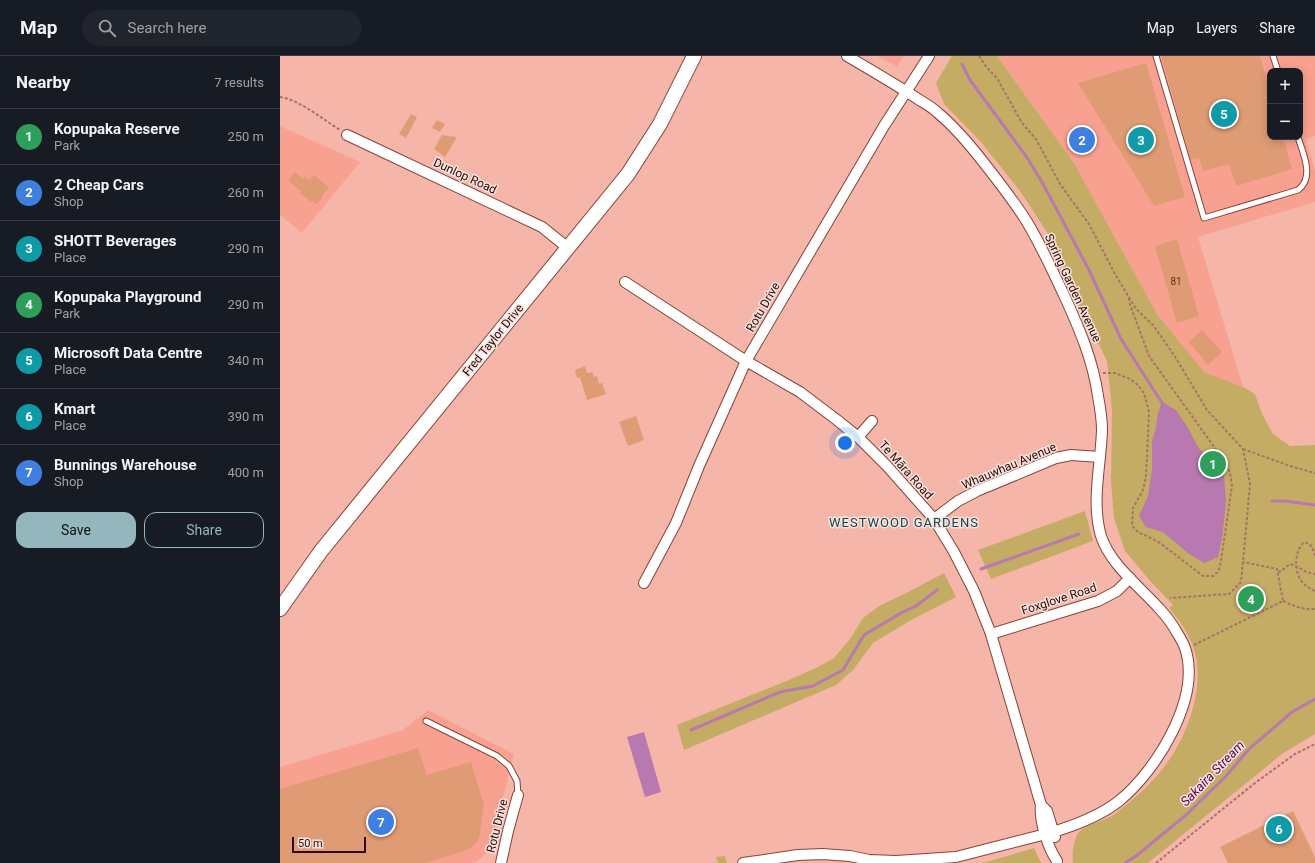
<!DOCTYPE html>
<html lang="en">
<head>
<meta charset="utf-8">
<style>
  body { margin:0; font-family:Roboto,sans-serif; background:#20242c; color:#f1f3f6 }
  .controls { position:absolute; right:12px; top:12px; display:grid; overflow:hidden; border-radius:8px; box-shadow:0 2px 10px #0003 }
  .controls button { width:36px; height:36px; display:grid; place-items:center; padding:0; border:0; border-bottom:1px solid #363941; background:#171b24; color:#f1f3f6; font:20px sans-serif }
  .scale { position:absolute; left:12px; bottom:10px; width:74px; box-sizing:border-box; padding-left:4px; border:2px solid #290c08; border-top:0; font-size:11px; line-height:14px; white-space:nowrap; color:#290c08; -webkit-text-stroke:3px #fbe1dc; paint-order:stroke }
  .you { position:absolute; left:565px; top:387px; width:14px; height:14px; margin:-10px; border:3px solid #fff; border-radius:50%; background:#1a73e8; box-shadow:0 0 0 6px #1a73e833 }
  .badge { display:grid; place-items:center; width:26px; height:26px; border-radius:50%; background:#94b6bd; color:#fff; font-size:13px; font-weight:700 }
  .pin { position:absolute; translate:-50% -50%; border:2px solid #fff; box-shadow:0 1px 4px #0006 }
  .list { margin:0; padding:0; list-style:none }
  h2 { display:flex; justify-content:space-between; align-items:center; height:52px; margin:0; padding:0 16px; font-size:17px }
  h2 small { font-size:13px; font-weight:400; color:#9ea1a6 }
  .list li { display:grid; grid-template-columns:26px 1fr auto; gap:12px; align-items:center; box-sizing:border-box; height:56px; padding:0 16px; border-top:1px solid #363941 }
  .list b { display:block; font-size:15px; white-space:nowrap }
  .list p { margin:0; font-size:13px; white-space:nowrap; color:#9ea1a6 }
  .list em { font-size:13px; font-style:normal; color:#9ea1a6 }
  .actions { display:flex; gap:8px; padding:12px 16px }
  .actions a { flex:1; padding:9px 0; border:1px solid #94b6bd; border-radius:12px; text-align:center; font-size:14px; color:#94b6bd }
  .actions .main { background:#94b6bd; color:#111 }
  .icon { flex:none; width:22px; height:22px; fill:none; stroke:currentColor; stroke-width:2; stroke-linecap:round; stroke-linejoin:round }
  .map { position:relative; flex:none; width:1035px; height:807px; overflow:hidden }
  header { display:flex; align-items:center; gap:24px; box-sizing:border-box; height:56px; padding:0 20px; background:#171b24; border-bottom:1px solid #363941 }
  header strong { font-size:19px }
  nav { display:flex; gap:22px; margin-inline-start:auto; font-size:14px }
  .search { width:280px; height:36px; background:#20242c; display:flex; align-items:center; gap:10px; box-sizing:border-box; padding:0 14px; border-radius:22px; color:#9ea1a6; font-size:15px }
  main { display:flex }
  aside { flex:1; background:#171b24 }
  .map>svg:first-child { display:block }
  .built { fill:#f9a191; fill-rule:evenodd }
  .green { fill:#c5ac64 }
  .water { fill:#b878b0 }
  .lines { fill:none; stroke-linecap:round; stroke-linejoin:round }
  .stream { stroke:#b878b0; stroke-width:3 }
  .building { fill:#df9b73 }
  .lane-casing { stroke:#874236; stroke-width:7 }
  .street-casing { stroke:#874236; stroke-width:12 }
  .secondary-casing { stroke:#874236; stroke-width:16 }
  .path { stroke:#a6736a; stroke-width:2; stroke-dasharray:3 2; stroke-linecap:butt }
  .lane { stroke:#fff; stroke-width:5 }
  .street { stroke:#fff; stroke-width:10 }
  .secondary { stroke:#fff; stroke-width:14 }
  .labels { text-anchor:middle; stroke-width:3; stroke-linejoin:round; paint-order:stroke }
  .number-label { font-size:10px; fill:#563023 }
  .street-label { font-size:12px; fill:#290c08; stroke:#fbe1dc }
  .neighbourhood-label { font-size:13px; letter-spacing:1px; fill:#0e4a54; stroke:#fbe1dc }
  .water-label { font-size:13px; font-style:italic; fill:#550150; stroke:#fbe1dc }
</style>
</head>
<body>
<header>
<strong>Map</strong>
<div class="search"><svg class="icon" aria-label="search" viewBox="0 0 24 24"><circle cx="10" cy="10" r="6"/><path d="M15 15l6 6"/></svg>Search here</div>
<nav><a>Map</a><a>Layers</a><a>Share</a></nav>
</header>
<main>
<aside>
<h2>Nearby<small>7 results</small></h2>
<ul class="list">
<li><span class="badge" style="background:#2e9e5b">1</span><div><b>Kopupaka Reserve</b><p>Park</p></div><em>250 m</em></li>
<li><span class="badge" style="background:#3f7fe0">2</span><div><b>2 Cheap Cars</b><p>Shop</p></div><em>260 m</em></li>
<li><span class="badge" style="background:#0f9aa8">3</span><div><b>SHOTT Beverages</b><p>Place</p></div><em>290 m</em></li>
<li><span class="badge" style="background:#2e9e5b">4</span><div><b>Kopupaka Playground</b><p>Park</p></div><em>290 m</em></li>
<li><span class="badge" style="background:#0f9aa8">5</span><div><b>Microsoft Data Centre</b><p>Place</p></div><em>340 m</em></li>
<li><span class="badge" style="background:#0f9aa8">6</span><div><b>Kmart</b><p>Place</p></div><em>390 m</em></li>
<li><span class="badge" style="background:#3f7fe0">7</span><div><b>Bunnings Warehouse</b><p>Shop</p></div><em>400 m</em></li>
</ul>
<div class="actions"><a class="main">Save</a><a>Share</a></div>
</aside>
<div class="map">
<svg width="1035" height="807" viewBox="0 0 1035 807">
  <rect width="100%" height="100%" fill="#f6b5a9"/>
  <g class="built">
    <polygon points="597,0 624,0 617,10"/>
    <path d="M717,0H1035V80L1026,83L1035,115V146L918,181L963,331L924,316L877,258L794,107ZM990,15H1020V81H990Z"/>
    <polygon points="0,70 80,106 22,177 0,159"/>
    <polygon points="148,654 234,698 211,790 206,798 196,806 192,807 0,807 0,711 123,674"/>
  </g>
  <g class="green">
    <path d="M672,0H717L794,107L877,258L924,316L963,331L975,338L982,358L993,378L1010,390L1035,389V678L1002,698L868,807H793C792,798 793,782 800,775C806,769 827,764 835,758C850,746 868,731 880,716C905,687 925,635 915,597C911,580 900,565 889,552L893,549L870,525L845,495L834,462L831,426L832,355L827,305L800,250L772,184L740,135L701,86L664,48L656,27Z"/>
    <polygon points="805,455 813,485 711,523 698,494"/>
    <polygon points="664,517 676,541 633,563 593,587 573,614 556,629 404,694 397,669 509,624 538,611 554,602 570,583 583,562 599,550 628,536"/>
    <polygon points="754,792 761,807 699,807 707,806"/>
    <polygon points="445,800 447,807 438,807 436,801"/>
  </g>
  <g class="water">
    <polygon points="882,346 896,354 908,372 918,391 944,419 946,445 942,483 938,501 924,507 909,498 883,476 866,471 859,460 868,440 872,414 872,385 876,371 878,357"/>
    <polygon points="364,676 381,736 365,741 347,681"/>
  </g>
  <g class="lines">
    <g class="stream">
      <polyline points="682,8 690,24 746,100 762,126 809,214 841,283 884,350"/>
      <polyline points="992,445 1005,445 1035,449"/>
      <polyline points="701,513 799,478"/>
      <polyline points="411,674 500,636 533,630 563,614 584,579 621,557 636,550 657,534"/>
      <polyline points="845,807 856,800 906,759 946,720 969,693 1012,656 1035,643"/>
    </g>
  </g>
  <g class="building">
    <polygon points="881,0 980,0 990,35 990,81 1003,81 1012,113 956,130 949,108 923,115 919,102 911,104"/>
    <polygon points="866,7 905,141 874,150 798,27"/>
    <polygon points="131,58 137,61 126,82 119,78"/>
    <polygon points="157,64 165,68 160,76 152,72"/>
    <polygon points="162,79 177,81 165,101 154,93"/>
    <polygon points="15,116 23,123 25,121 29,124 34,119 49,131 41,141 42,142 37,148 32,145 31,146 20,137 21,135 8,125"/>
    <polygon points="897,183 919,260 897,267 875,190"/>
    <polygon points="922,274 942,296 928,309 909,286"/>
    <polygon points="305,310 307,317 312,316 314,321 317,320 319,328 322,327 326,338 307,344 300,321 297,322 295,314"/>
    <polygon points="356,360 364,384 348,390 339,366"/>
    <polygon points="138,692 147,719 191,706 204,749 199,783 190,793 146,807 0,807 0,733"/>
    <polygon points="1013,755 1035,801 1035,807 948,807 940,791"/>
  </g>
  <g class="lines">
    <g class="lane-casing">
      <g id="lane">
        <path d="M876,0L924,162L1018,134C1035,121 1023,98 1018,81"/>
        <polyline points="993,0 998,15"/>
        <polyline points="146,665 217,700 229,710 237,725 238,739"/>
      </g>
    </g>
    <g class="street-casing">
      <g id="street">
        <path d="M567,0C591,14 615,28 638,43C644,47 652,51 658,57C675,71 690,89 704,107C719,126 734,145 747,166C761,189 772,214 784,239C799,272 813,304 818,340C820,351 822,363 822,374C821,408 811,446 821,480C833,517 877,541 896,575C899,580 903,586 905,592C922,642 876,715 839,745C820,760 796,769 773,776"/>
        <polyline points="67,79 262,171 288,192"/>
        <path d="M345,226L466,305L520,336L557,364L578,381L607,410L654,463L674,496L694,535L711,578L761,749C759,764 768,792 777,805"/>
        <polyline points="578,381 592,365"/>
        <polyline points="654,463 678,445 697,435 776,402 791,399 820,401"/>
        <polyline points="364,527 396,467 419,410 466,305 604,70 649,0"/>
        <polyline points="711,578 818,545 837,535 850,522"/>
        <polyline points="761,749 767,755 775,781"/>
        <polyline points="221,807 228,775 238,739"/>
        <polyline points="463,807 518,799 542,798 570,800 589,804 616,805 676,801 766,778"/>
      </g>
    </g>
    <g class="secondary-casing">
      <polyline id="secondary" points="0,553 41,495 348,118 380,68 414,0"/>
    </g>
    <g class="path">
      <polyline points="699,0 707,12 717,22 742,67 756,83 780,128 809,168 835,218 856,253 873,269 894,299 927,354 963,393 970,428 963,506 961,526 949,538 890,542"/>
      <path d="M0,41C18,43 44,64 60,74"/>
      <polyline points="823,317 835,317 850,323 858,329 864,337 869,356 866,421 863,434 853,452 852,468 854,472 859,477 865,479 880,487 923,520 933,520 938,516 940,511 952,430 950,417 947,409 869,300 849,246 849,242"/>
      <polyline points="963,393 1010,410 1035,417"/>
      <path d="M1035,500C1033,492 1032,488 1024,486C1014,496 1013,517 1024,528C1027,531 1031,533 1035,535"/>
      <path d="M998,516L1001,515L1010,508C1019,510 1024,517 1035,518"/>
      <path d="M1003,545C1014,550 1023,554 1035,553"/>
      <polyline points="914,589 1003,545 997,513 963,506"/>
      <polyline points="876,807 975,727 1015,698 1035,688"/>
    </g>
    <use href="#lane" class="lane"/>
    <use href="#street" class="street"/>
    <use href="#secondary" class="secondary"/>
  </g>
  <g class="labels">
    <g class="number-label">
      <text x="896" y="229">81</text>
    </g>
    <g class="street-label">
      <text transform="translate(185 120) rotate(25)" y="4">Dunlop Road</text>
      <text transform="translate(793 232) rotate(65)" y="4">Spring Garden Avenue</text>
      <text transform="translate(483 251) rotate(-60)" y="4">Rotu Drive</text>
      <text transform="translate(213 284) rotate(-51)" y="4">Fred Taylor Drive</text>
      <text transform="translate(729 410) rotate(-23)" y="4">Whauwhau Avenue</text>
      <text transform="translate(626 414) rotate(48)" y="4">Te Māra Road</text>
      <text transform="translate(779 543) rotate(-18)" y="4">Foxglove Road</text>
      <text transform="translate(217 770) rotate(-76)" y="4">Rotu Drive</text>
    </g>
    <g class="neighbourhood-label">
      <text x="624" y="471">WESTWOOD GARDENS</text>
    </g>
    <g class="water-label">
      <text transform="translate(932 717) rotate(-46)" y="5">Sakaira Stream</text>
    </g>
  </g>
</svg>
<div class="controls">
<button>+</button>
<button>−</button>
</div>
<div class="scale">50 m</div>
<div class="you"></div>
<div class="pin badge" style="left:933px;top:408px;background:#2e9e5b">1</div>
<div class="pin badge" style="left:802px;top:84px;background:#3f7fe0">2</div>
<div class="pin badge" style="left:861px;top:84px;background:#0f9aa8">3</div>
<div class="pin badge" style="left:971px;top:543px;background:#2e9e5b">4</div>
<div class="pin badge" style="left:944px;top:58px;background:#0f9aa8">5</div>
<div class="pin badge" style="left:999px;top:773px;background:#0f9aa8">6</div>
<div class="pin badge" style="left:101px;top:766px;background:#3f7fe0">7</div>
</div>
</main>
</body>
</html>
